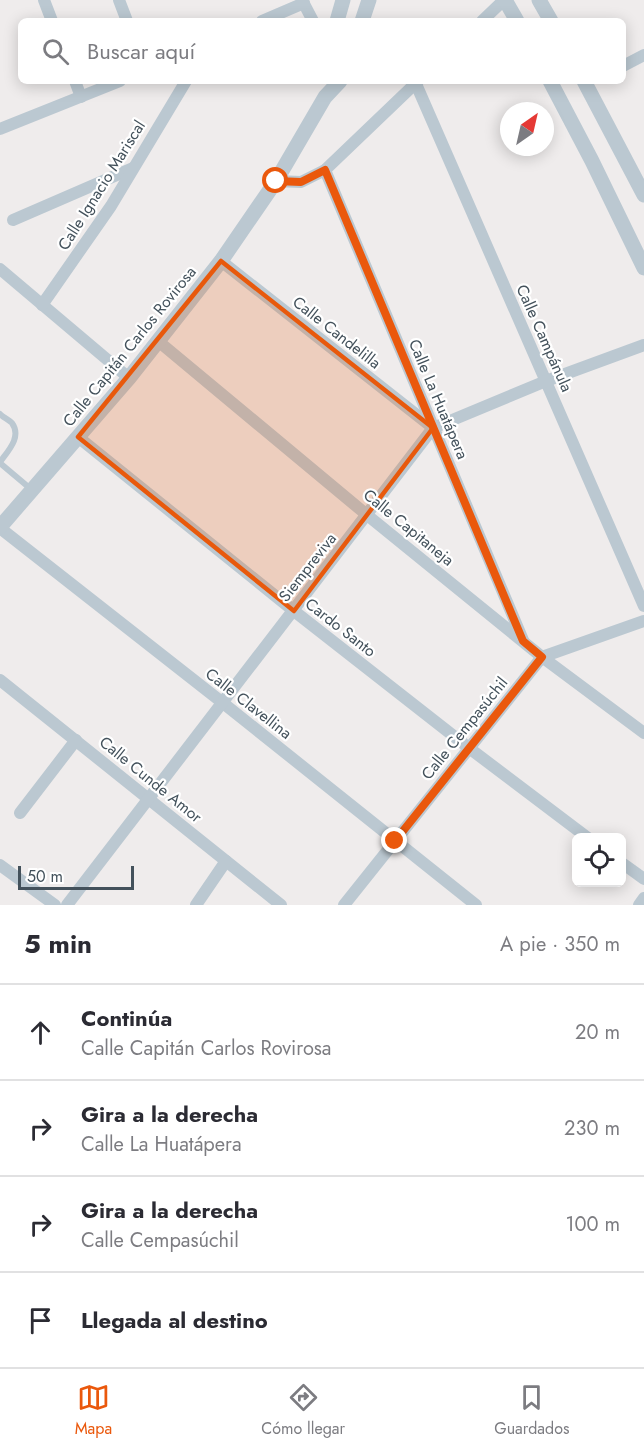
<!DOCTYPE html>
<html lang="es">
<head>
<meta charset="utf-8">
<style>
  body { margin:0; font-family:Jost,sans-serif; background:#f7f7f7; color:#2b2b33 }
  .controls { position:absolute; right:18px; bottom:18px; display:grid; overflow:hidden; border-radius:9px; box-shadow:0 3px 15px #0003 }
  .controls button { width:54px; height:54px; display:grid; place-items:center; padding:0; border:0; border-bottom:2px solid #e1e1e2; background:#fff; color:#2b2b33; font:30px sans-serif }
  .compass { position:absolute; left:500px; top:102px; width:54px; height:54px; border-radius:50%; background:#fff; box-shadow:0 3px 15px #0003; rotate:34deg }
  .scale { position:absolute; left:18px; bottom:15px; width:116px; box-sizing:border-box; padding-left:6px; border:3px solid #43515b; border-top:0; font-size:16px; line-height:21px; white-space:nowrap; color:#43515b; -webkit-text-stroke:4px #fff; paint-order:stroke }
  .stop { position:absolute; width:18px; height:18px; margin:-14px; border:4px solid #ea580c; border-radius:50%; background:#fff }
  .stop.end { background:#ea580c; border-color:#fff; box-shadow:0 2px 6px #0008 }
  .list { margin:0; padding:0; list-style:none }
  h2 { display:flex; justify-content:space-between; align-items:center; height:78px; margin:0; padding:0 24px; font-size:26px }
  h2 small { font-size:20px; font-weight:400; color:#7c7c81 }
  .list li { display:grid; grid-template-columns:39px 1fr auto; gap:18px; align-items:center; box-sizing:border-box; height:96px; padding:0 24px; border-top:2px solid #e1e1e2 }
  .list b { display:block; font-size:22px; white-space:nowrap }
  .list p { margin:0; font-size:20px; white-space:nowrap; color:#7c7c81 }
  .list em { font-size:20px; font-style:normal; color:#7c7c81 }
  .icon { flex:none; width:33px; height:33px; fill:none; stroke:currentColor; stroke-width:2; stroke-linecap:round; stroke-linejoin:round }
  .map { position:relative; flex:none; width:644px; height:905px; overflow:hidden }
  .search { position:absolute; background:#fff; box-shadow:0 3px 15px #0003; left:18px; right:18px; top:18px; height:66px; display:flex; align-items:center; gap:15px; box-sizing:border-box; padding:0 21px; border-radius:9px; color:#7c7c81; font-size:22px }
  .sheet { height:462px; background:#fff }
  nav { display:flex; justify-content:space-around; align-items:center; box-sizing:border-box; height:84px; border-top:2px solid #e1e1e2; background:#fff; font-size:16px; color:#7c7c81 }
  nav a { display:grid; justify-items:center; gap:3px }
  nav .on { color:#ea580c }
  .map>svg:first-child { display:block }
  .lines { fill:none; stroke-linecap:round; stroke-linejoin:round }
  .service { stroke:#bbc8d1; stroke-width:6 }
  .minor { stroke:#bbc8d1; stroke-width:12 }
  .tertiary { stroke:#bbc8d1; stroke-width:15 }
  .route { stroke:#ea580c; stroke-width:8 }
  .marked { fill:#e8590c; fill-opacity:0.2; stroke:#e8590c; stroke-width:4.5; stroke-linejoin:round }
  .labels { text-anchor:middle; stroke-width:4.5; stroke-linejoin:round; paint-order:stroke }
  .street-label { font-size:16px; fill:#43515b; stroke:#fff }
</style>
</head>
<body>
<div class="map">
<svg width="644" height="905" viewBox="0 0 644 905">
  <rect width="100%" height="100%" fill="#efecec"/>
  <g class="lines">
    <g class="service">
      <path d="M0,414C3,417 9,420 12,423C22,437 8,451 0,462"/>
      <polyline points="0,463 32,490"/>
    </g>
    <g class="minor">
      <polyline points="44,0 52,21"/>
      <polyline points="119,0 127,21"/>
      <polyline points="302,0 313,21"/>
      <polyline points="262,21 304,3"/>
      <polyline points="482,21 504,0"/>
      <polyline points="623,66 644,55"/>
      <polyline points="75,81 81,97"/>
      <polyline points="416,84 644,606"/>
      <polyline points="0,129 120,81"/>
      <polyline points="325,170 523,640"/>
      <polyline points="276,181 301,182 325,170 418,81"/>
      <polyline points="13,220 133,168"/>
      <polyline points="221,261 432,427"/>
      <polyline points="0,269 129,378"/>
      <polyline points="42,305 111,206 186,81"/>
      <polyline points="158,341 367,515 542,657 644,733"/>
      <polyline points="78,437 294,611 469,748 588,838"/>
      <polyline points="0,528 223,703 476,905"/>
      <polyline points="0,680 281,905"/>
      <polyline points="20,813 76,740"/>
      <polyline points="622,863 644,879"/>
      <polyline points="0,865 55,905"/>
      <polyline points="67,905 433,428 546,381 644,345"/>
      <polyline points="196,905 226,861"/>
      <polyline points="344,905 542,657 644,621"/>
      <polyline points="639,905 644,898"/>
    </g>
    <g class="tertiary">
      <polyline points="505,0 517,21"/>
      <polyline points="539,0 551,21"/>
      <polyline points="337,21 343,0"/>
      <polyline points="362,21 369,0"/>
      <polyline points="550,81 592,161 644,268"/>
      <polyline points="584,81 644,195"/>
      <polyline points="0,527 129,378 221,261 276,181 325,97 340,81"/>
    </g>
  </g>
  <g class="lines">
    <polyline class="route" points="276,181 301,182 325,170 523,641 542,657 395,841"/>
  </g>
  <path class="marked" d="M221,261L433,428L294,611L78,437Z"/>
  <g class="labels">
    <g class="street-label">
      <text transform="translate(101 185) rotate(-58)" y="6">Calle Ignacio Mariscal</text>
      <text transform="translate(337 332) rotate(38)" y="6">Calle Candelilla</text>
      <text transform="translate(545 338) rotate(66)" y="6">Calle Campánula</text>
      <text transform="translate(129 346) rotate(-51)" y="6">Calle Capitán Carlos Rovirosa</text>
      <text transform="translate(439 399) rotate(67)" y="6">Calle La Huatápera</text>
      <text transform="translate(409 527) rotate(39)" y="6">Calle Capitaneja</text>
      <text transform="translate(307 567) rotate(-52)" y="6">Siempreviva</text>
      <text transform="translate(341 627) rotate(38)" y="6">Cardo Santo</text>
      <text transform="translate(249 703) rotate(38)" y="6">Calle Clavellina</text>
      <text transform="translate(464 728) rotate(-51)" y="6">Calle Cempasúchil</text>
      <text transform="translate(151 779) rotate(39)" y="6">Calle Cunde Amor</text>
    </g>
  </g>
</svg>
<div class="controls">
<button><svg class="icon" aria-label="locate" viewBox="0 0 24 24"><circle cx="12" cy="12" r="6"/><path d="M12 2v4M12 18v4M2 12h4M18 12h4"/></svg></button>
</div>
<svg class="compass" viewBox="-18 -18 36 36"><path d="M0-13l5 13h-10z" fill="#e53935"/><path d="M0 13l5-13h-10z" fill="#7c7c81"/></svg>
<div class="scale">50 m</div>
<div class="stop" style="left:276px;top:181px"></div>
<div class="stop end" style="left:395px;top:841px"></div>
<div class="search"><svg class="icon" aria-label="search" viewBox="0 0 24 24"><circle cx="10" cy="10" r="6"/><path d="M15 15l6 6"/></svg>Buscar aquí</div>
</div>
<section class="sheet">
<h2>5 min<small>A pie · 350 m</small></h2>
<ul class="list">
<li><svg class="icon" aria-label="ahead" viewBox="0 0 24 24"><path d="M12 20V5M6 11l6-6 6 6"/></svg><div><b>Continúa</b><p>Calle Capitán Carlos Rovirosa</p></div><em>20 m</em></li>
<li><svg class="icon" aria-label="right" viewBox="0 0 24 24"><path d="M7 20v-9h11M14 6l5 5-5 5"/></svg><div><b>Gira a la derecha</b><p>Calle La Huatápera</p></div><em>230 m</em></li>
<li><svg class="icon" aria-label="right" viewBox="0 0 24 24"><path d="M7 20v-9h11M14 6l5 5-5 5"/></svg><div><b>Gira a la derecha</b><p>Calle Cempasúchil</p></div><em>100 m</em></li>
<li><svg class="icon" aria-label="arrive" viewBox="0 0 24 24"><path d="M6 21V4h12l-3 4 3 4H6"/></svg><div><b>Llegada al destino</b></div></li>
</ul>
</section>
<nav>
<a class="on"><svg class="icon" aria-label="map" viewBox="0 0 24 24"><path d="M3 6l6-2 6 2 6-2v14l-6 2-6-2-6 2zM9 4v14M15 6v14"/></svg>Mapa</a>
<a><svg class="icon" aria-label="directions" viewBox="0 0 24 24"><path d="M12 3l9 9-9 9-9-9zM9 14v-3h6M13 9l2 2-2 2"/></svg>Cómo llegar</a>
<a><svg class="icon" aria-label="saved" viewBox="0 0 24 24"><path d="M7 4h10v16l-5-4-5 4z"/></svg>Guardados</a>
</nav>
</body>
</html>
